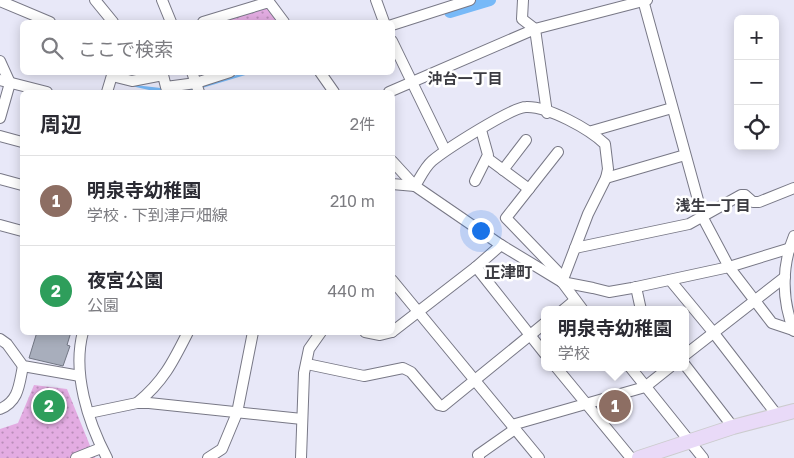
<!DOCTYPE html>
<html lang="ja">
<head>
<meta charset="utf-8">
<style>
  body { margin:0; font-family:"Golos Text","Noto Sans JP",sans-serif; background:#f7f7f7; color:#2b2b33 }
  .controls { position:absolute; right:15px; top:15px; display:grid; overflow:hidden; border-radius:8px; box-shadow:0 2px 12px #0003 }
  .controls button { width:45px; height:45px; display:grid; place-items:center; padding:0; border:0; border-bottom:1px solid #e1e1e2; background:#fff; color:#2b2b33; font:25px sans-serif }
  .you { position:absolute; left:480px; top:230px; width:18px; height:18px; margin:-12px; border:4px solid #fff; border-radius:50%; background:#1a73e8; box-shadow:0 0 0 8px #1a73e833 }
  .badge { display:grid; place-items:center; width:32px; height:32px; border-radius:50%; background:#2563eb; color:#fff; font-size:16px; font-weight:700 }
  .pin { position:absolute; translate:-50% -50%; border:2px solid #fff; box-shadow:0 1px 5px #0006 }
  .popup { position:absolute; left:541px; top:306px; width:148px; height:65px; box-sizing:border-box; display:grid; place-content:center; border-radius:8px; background:#fff; filter:drop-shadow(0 1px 4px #0005); font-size:16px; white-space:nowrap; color:#7c7c81 }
  .popup b { font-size:19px; color:#2b2b33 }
  .popup::after { content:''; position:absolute; left:50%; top:100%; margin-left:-10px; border:10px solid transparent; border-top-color:#fff }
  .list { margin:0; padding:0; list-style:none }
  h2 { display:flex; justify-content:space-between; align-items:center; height:65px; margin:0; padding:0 20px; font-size:21px }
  h2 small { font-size:16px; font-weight:400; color:#7c7c81 }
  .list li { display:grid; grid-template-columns:32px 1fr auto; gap:15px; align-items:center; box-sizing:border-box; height:90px; padding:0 20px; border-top:1px solid #e1e1e2 }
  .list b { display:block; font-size:19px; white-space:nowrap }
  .list p { margin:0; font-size:16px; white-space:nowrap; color:#7c7c81 }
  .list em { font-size:16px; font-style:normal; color:#7c7c81 }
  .icon { flex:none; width:28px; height:28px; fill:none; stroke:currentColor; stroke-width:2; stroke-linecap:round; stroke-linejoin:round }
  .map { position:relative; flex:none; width:794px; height:458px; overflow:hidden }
  .search { position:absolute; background:#fff; box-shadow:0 2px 12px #0003; left:20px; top:20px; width:375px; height:55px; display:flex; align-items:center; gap:12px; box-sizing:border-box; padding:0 18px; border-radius:8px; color:#7c7c81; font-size:19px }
  .panel { position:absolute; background:#fff; box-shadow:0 2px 12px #0003; left:20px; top:90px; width:375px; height:245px; border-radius:8px }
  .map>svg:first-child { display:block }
  .grass { fill:url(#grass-dots) }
  .water { fill:#77b9f8 }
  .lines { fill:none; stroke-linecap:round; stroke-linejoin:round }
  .river { stroke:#77b9f8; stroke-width:12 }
  .building { fill:#a8aebc; stroke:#727784 }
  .minor-casing { stroke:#787886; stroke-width:12 }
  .major-casing { stroke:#ccccce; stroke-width:16 }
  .minor { stroke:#fff; stroke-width:10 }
  .major { stroke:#e9daf8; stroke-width:14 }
  .labels { text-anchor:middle; stroke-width:5; stroke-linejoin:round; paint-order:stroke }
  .neighbourhood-label { font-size:15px; font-weight:bold; fill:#3c3c42; stroke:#fff }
  .quarter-label { font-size:16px; font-weight:bold; fill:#3c3c42; stroke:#fff }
</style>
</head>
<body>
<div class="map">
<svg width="794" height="458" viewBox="0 0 794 458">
  <defs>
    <pattern id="grass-dots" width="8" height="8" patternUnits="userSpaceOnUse" patternTransform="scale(1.25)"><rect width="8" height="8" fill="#e3ace2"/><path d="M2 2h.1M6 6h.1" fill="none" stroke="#b98db9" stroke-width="1.8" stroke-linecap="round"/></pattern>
  </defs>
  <rect width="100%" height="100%" fill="#e8e8f8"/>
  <g class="grass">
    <polygon points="268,4 282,22 228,22 226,17"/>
    <polygon points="34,385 67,389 95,458 0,458 0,429 18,423"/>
  </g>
  <polygon class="water" points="244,73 252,73 189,92 158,92 118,83 169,89 190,88"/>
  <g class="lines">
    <polyline class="river" points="450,12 490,0"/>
  </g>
  <polygon class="building" points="37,332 71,332 67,345 70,346 63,366 29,358"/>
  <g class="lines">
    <g class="minor-casing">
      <g id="minor">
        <polyline points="95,0 113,22"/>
        <polyline points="162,0 171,22"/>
        <polyline points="376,0 384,22"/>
        <polyline points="523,0 522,19 535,29 547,113"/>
        <polyline points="643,0 703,218 729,267 772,323 793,330"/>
        <polyline points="0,1 50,22"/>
        <polyline points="203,22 269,2 284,22"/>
        <polyline points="392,25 470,0"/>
        <polyline points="392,41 445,150"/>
        <polyline points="0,61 10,83 0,118"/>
        <polyline points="192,72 199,92"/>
        <polyline points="320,72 334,92"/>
        <polyline points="112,76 132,81 163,75 166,87 196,83 230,72"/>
        <polyline points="0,80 47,92"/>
        <polyline points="107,92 113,72"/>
        <polyline points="389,92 535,29 647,0"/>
        <polyline points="592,131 672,108"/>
        <polyline points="0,136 22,142"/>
        <polyline points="558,152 506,218 558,272 562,282 583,310"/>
        <polyline points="487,158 529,189"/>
        <polyline points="392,161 415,186 501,245 562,282 593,288 609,292 632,288 729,267 794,247"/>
        <polyline points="503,170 526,140"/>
        <polyline points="606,178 685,155"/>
        <polyline points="0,179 22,185"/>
        <polyline points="475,181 488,155 481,130"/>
        <polyline points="392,184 415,186"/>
        <path d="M415,186C420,178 425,167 432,161C445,150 512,107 526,107C548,106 589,129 605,144L608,169L606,178L588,214L562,282"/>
        <polyline points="0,225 22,231"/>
        <path d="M794,236C781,267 782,301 794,331"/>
        <polyline points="575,248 689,224 741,195 745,195 753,202 759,202 794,188"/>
        <polyline points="476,267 545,354"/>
        <polyline points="392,280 539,458"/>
        <polyline points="670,280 713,332 777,415"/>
        <polyline points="636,287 641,310"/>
        <polyline points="563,310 575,300"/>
        <path d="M83,332C72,373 88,422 107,458"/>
        <polyline points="365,332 380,335 392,332"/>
        <polyline points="392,332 476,267 501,245"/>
        <polyline points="0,339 7,344 23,366 80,376"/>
        <polyline points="685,355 785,277"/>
        <polyline points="307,364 364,376 403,368 411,372 439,405 443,406 545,323"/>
        <polyline points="685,365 733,427"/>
        <polyline points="556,367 631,458"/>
        <polyline points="630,367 703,458"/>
        <path d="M137,403C163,382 173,362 188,332"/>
        <path d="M0,409C19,401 19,385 23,366"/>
        <polyline points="89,413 137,403 149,403 302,419"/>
        <polyline points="512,425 645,387 670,367"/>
        <polyline points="76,458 101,448"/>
        <polyline points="208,458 222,449 237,413 253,332"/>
        <polyline points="301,458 304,373 309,349 321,332"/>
        <polyline points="479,458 478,455 515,429"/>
      </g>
    </g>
    <g class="major-casing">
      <polyline id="major" points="639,458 733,427 794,411"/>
    </g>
    <use href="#minor" class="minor"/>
    <use href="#major" class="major"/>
  </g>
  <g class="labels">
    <g class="neighbourhood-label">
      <text x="465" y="84">沖台一丁目</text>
      <text x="713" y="211">浅生一丁目</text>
    </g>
    <g class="quarter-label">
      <text x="508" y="278">正津町</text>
    </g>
  </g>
</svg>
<div class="controls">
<button>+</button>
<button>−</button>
<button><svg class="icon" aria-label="locate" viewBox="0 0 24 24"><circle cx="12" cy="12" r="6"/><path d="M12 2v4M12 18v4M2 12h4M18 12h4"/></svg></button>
</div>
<div class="you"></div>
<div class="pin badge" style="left:615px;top:406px;background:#8d6e63">1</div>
<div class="popup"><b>明泉寺幼稚園</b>学校</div>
<div class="pin badge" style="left:49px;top:406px;background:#2e9e5b">2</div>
<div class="search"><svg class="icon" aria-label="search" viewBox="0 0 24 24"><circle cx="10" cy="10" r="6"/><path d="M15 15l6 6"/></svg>ここで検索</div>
<section class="panel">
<h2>周辺<small>2件</small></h2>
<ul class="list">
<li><span class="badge" style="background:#8d6e63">1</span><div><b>明泉寺幼稚園</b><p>学校 · 下到津戸畑線</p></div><em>210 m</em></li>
<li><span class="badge" style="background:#2e9e5b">2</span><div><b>夜宮公園</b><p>公園</p></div><em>440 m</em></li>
</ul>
</section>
</div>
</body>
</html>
